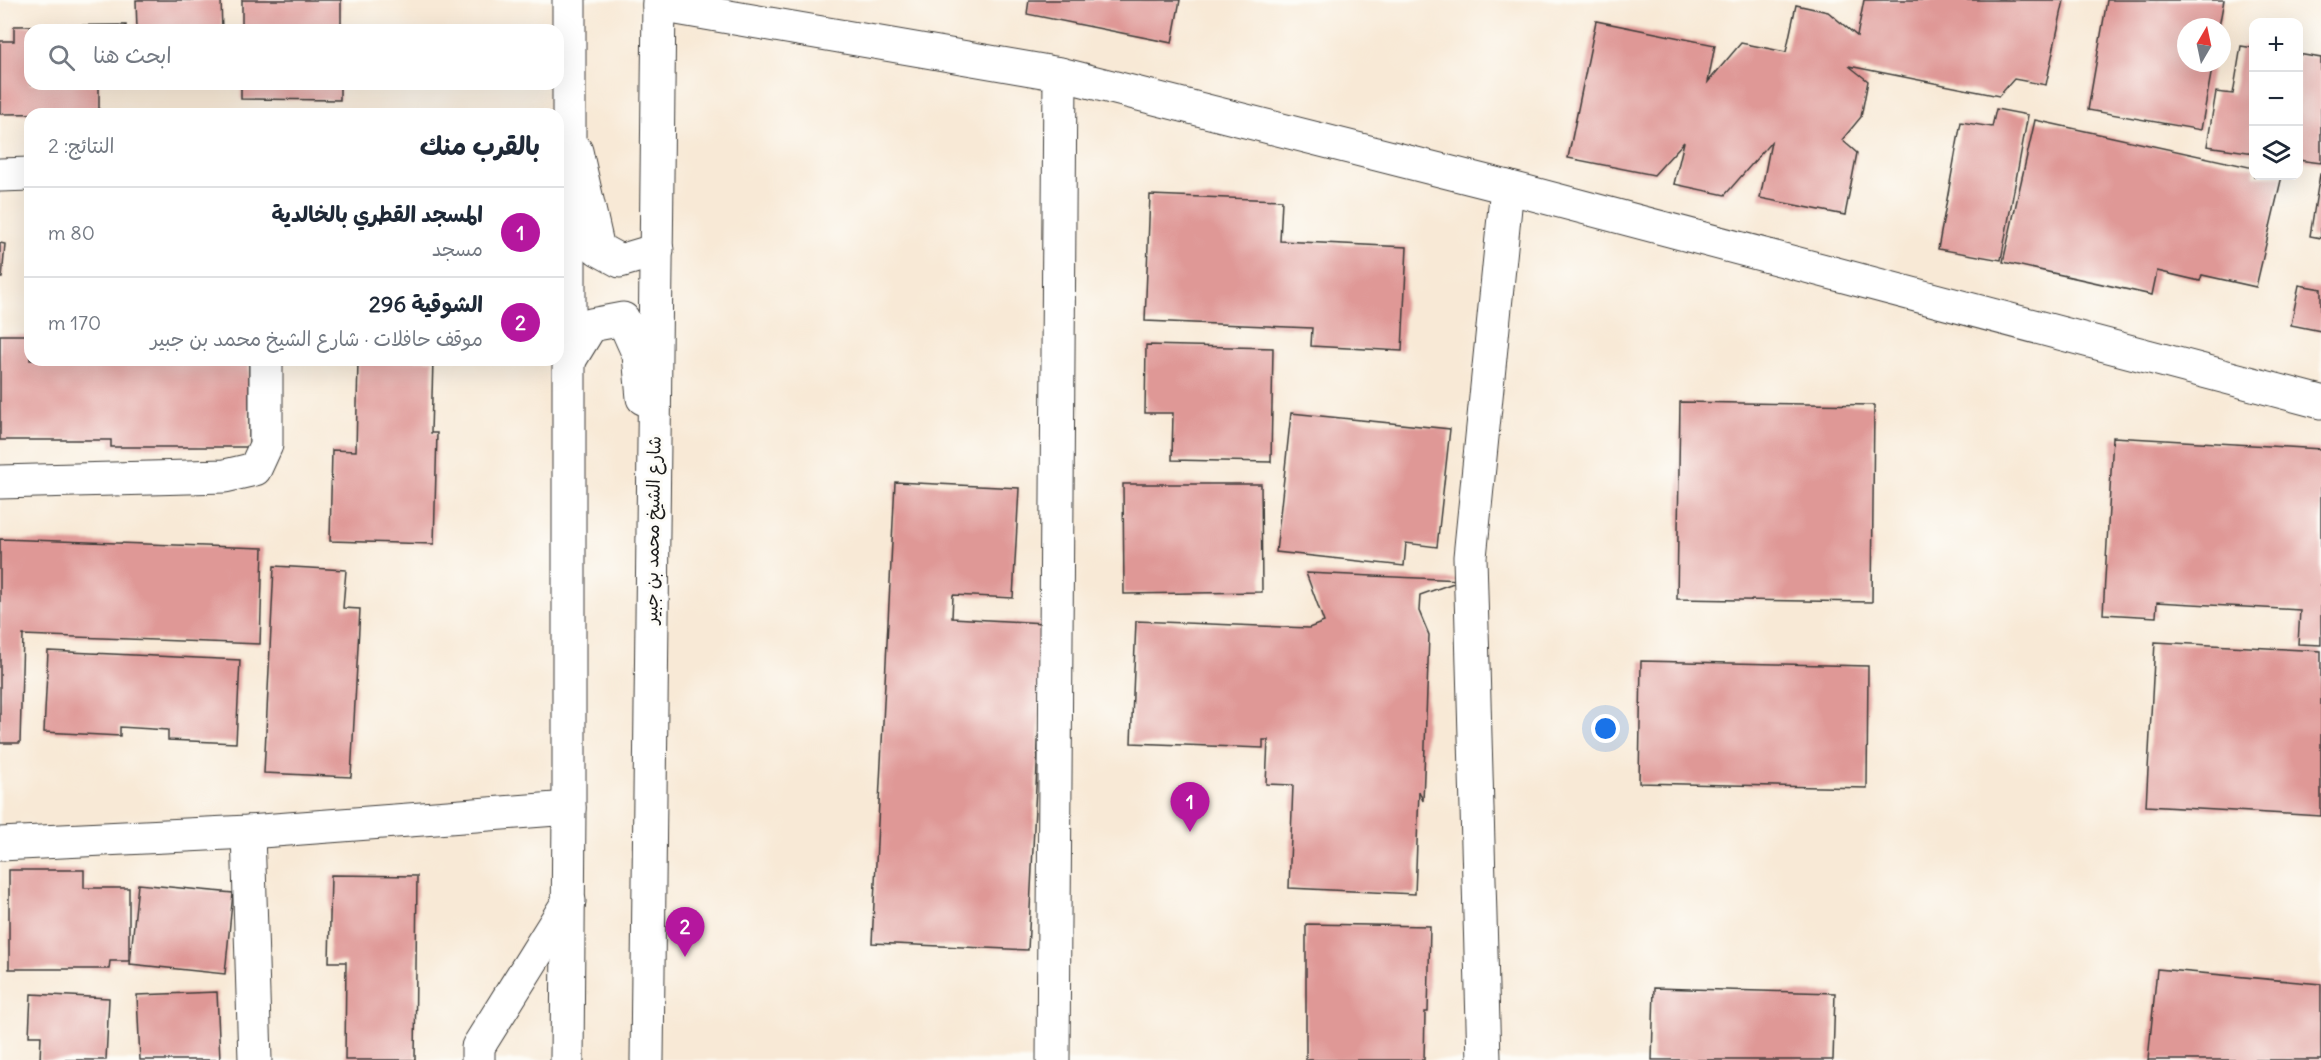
<!DOCTYPE html>
<html lang="ar">
<head>
<meta charset="utf-8">
<style>
  body { margin:0; font-family:Delius,"Playpen Sans Arabic",sans-serif; background:#f6f6f7; color:#1f2937; direction:rtl }
  .controls { position:absolute; right:18px; top:18px; display:grid; overflow:hidden; border-radius:12px; box-shadow:0 6px 24px #0002 }
  .controls button { width:54px; height:54px; display:grid; place-items:center; padding:0; border:0; border-bottom:2px solid #e0e1e3; background:#fff; color:#1f2937; font:30px sans-serif }
  .compass { position:absolute; left:2177px; top:18px; width:54px; height:54px; border-radius:50%; background:#fff; box-shadow:0 6px 24px #0002; rotate:9deg }
  .you { position:absolute; left:1606px; top:729px; width:21px; height:21px; margin:-15px; border:4px solid #fff; border-radius:50%; background:#1a73e8; box-shadow:0 0 0 9px #1a73e833 }
  .badge { display:grid; place-items:center; width:39px; height:39px; border-radius:50%; background:#b5179e; color:#fff; font-size:20px; font-weight:700 }
  .pin { position:absolute; translate:-50% -50px; filter:drop-shadow(0 2px 3px #0008) }
  .pin::after { content:''; position:absolute; top:32px; width:21px; height:18px; background:inherit; clip-path:polygon(0 0,100% 0,50% 100%) }
  .list { margin:0; padding:0; list-style:none }
  h2 { display:flex; justify-content:space-between; align-items:center; height:78px; margin:0; padding:0 24px; font-size:26px }
  h2 small { font-size:20px; font-weight:400; color:#747a83 }
  .list li { display:grid; grid-template-columns:39px 1fr auto; gap:18px; align-items:center; box-sizing:border-box; height:90px; padding:0 24px; border-top:2px solid #e0e1e3 }
  .list b { display:block; font-size:22px; white-space:nowrap }
  .list p { margin:0; font-size:20px; white-space:nowrap; color:#747a83 }
  .list em { font-size:20px; font-style:normal; color:#747a83 }
  .icon { flex:none; width:33px; height:33px; fill:none; stroke:currentColor; stroke-width:2; stroke-linecap:round; stroke-linejoin:round }
  .map { position:relative; flex:none; width:2321px; height:1060px; overflow:hidden; direction:ltr }
  .search { position:absolute; background:#fff; box-shadow:0 6px 24px #0002; left:24px; top:24px; width:540px; height:66px; display:flex; align-items:center; gap:15px; box-sizing:border-box; padding:0 21px; border-radius:18px; color:#747a83; font-size:22px }
  .panel { position:absolute; background:#fff; box-shadow:0 6px 24px #0002; left:24px; top:108px; width:540px; height:258px; border-radius:18px; direction:rtl }
  .map>svg:first-child { display:block }
  .building { fill:#df9896 }
  .lines { fill:none; stroke-linecap:round; stroke-linejoin:round }
  .minor-casing { stroke:#3d3b38; stroke-width:35 }
  .secondary-casing { stroke:#3d3b38; stroke-width:35 }
  .primary-casing { stroke:#3d3b38; stroke-width:35 }
  .minor { stroke:#fff; stroke-width:33 }
  .secondary { stroke:#fff; stroke-width:33 }
  .primary { stroke:#fff; stroke-width:33 }
  .labels { text-anchor:middle; stroke-width:6; stroke-linejoin:round; paint-order:stroke }
  .street-label { font-size:18px; fill:#1c1c1c; stroke:#fdfcf7 }
</style>
</head>
<body>
<div class="map">
<svg width="2321" height="1060" viewBox="0 0 2321 1060">
  <rect width="100%" height="100%" fill="#fdfcf7"/>
  <filter id="ink" filterUnits="userSpaceOnUse"><feTurbulence type="fractalNoise" baseFrequency=".0167" numOctaves="2"/><feDisplacementMap in="SourceGraphic" scale="12" xChannelSelector="R" yChannelSelector="G"/><feConvolveMatrix kernelMatrix="1 2 1 2 8 2 1 2 1" color-interpolation-filters="sRGB"/></filter>
  <filter id="wash" filterUnits="userSpaceOnUse"><feTurbulence type="fractalNoise" baseFrequency=".008" numOctaves="4" result="noise"/><feDisplacementMap in="SourceGraphic" scale="24" xChannelSelector="R" yChannelSelector="G"/><feGaussianBlur stdDeviation="1.35" result="paint"/><feColorMatrix in="noise" values="0 0 0 0 0 0 0 0 0 0 0 0 0 0 0 0 0 1.4 0 .05"/><feComposite in="paint" operator="in"/></filter>
  <g filter="url(#wash)">
    <rect width="100%" height="100%" fill="#f8e9d6"/>
    <g id="blocks">
      <g class="building">
        <polygon points="136,0 221,0 222,30 137,30"/>
        <rect x="242" y="0" width="99" height="30"/>
        <polygon points="1029,0 1180,0 1172,43 1027,14"/>
        <polygon points="1864,0 2064,0 2046,85 2014,79 1999,96 1849,66 1868,81 1861,117 1842,140 1857,153 1845,215 1760,198 1771,142 1725,195 1674,184 1684,142 1654,175 1568,158 1596,21 1715,45 1708,82 1741,43 1786,52 1796,5 1828,12 1857,36"/>
        <polygon points="2107,0 2224,0 2219,27 2186,27 2186,63 2213,63 2201,130 2088,110"/>
        <polygon points="126,25 126,30 30,30 30,84 99,84 99,113 0,114 0,41 14,41 14,26"/>
        <polygon points="2241,46 2254,48 2254,153 2207,146 2216,92 2233,94"/>
        <polygon points="2298,54 2321,58 2321,163 2298,160"/>
        <polygon points="241,84 340,84 340,100 241,99"/>
        <polygon points="1996,109 2028,115 2001,260 1938,249 1961,122 1992,127"/>
        <polygon points="2035,120 2254,168 2254,176 2282,176 2256,287 2202,275 2200,281 2157,271 2152,295 2003,262"/>
        <polygon points="2320,174 2321,174 2321,238 2310,236"/>
        <polygon points="1150,195 1282,200 1280,241 1407,247 1402,351 1311,346 1312,328 1145,321"/>
        <polygon points="0,243 5,244 2,278 0,278"/>
        <polygon points="2299,285 2321,289 2321,331 2291,325"/>
        <polygon points="0,335 30,335 30,360 249,360 249,447 111,447 111,440 0,440"/>
        <polygon points="1146,345 1273,348 1271,462 1172,460 1173,413 1145,413"/>
        <polygon points="358,360 433,360 431,433 437,433 434,544 330,541 332,450 356,451"/>
        <polygon points="1680,402 1874,405 1872,602 1677,599"/>
        <polygon points="1291,413 1450,429 1437,547 1406,543 1404,566 1276,552"/>
        <polygon points="2113,437 2321,449 2321,645 2298,644 2300,610 2157,602 2156,617 2103,614"/>
        <polygon points="895,482 1019,488 1013,598 953,595 952,618 1044,623 1028,950 872,943"/>
        <polygon points="1123,484 1261,484 1262,592 1124,594"/>
        <polygon points="0,539 263,548 260,644 23,635 20,743 0,743"/>
        <polygon points="274,566 346,570 343,608 360,609 351,777 264,773"/>
        <polygon points="1306,573 1462,580 1420,595 1419,611 1429,635 1423,801 1419,791 1415,894 1289,888 1293,785 1266,784 1268,740 1263,740 1263,748 1131,743 1136,621 1309,628 1324,622"/>
        <polygon points="2155,642 2321,651 2321,816 2146,806"/>
        <polygon points="48,651 240,660 236,743 168,740 168,730 120,727 120,736 44,732"/>
        <polygon points="1641,661 1868,666 1867,788 1639,783"/>
        <polygon points="9,870 84,870 84,888 129,888 129,961 110,961 109,969 9,969"/>
        <polygon points="331,875 417,876 415,1060 345,1060 346,962 329,962"/>
        <polygon points="138,884 233,893 225,974 130,964"/>
        <polygon points="1306,924 1430,926 1428,1012 1425,1012 1424,1060 1306,1060"/>
        <polygon points="2157,969 2321,984 2321,1060 2148,1060"/>
        <polygon points="1654,988 1835,993 1833,1060 1652,1060"/>
        <polygon points="217,992 220,1060 140,1060 137,995"/>
        <polygon points="31,994 109,998 106,1060 40,1060 41,1036 29,1036"/>
      </g>
    </g>
  </g>
  <g filter="url(#ink)">
    <use href="#blocks" fill-opacity="0" stroke="#3d3b38" stroke-width="1.5"/>
    <g class="lines">
      <g class="minor-casing">
        <g id="minor">
          <polyline points="659,5 1060,74 1507,187 2321,402"/>
          <polyline points="0,175 30,174"/>
          <polyline points="0,482 225,476 255,469 266,445 266,360"/>
          <polyline points="248,832 255,1060"/>
          <polyline points="0,844 248,832 569,808"/>
          <polyline points="478,1060 478,1047 569,901"/>
          <polyline points="1053,1060 1060,74"/>
          <polyline points="1484,1060 1470,557 1507,187"/>
        </g>
      </g>
      <g class="secondary-casing">
        <g id="secondary">
          <polyline points="576,151 598,249 620,261 657,250"/>
          <polyline points="569,361 591,325 623,319 639,355 643,398"/>
        </g>
      </g>
      <g class="primary-casing">
        <g id="primary">
          <polyline points="567,1060 569,808 569,0"/>
          <polyline points="647,1060 659,0"/>
        </g>
      </g>
      <use href="#minor" class="minor"/>
      <use href="#secondary" class="secondary"/>
      <use href="#primary" class="primary"/>
    </g>
  </g>
  <g class="labels">
    <g class="street-label">
      <text transform="translate(653 530) rotate(-89)" y="6">شارع الشيخ محمد بن جبير</text>
    </g>
  </g>
</svg>
<div class="controls">
<button>+</button>
<button>−</button>
<button><svg class="icon" aria-label="layers" viewBox="0 0 24 24"><path d="M12 4l9 5-9 5-9-5zM3 14l9 5 9-5"/></svg></button>
</div>
<svg class="compass" viewBox="-18 -18 36 36"><path d="M0-13l5 13h-10z" fill="#e53935"/><path d="M0 13l5-13h-10z" fill="#747a83"/></svg>
<div class="you"></div>
<div class="pin badge" style="left:1190px;top:832px">1</div>
<div class="pin badge" style="left:685px;top:957px">2</div>
<div class="search"><svg class="icon" aria-label="search" viewBox="0 0 24 24"><circle cx="10" cy="10" r="6"/><path d="M15 15l6 6"/></svg>ابحث هنا</div>
<section class="panel">
<h2>بالقرب منك<small>النتائج: 2</small></h2>
<ul class="list">
<li><span class="badge">1</span><div><b>المسجد القطري بالخالدية</b><p>مسجد</p></div><em>80 m</em></li>
<li><span class="badge">2</span><div><b>الشوقية 296</b><p>موقف حافلات · شارع الشيخ محمد بن جبير</p></div><em>170 m</em></li>
</ul>
</section>
</div>
</body>
</html>
